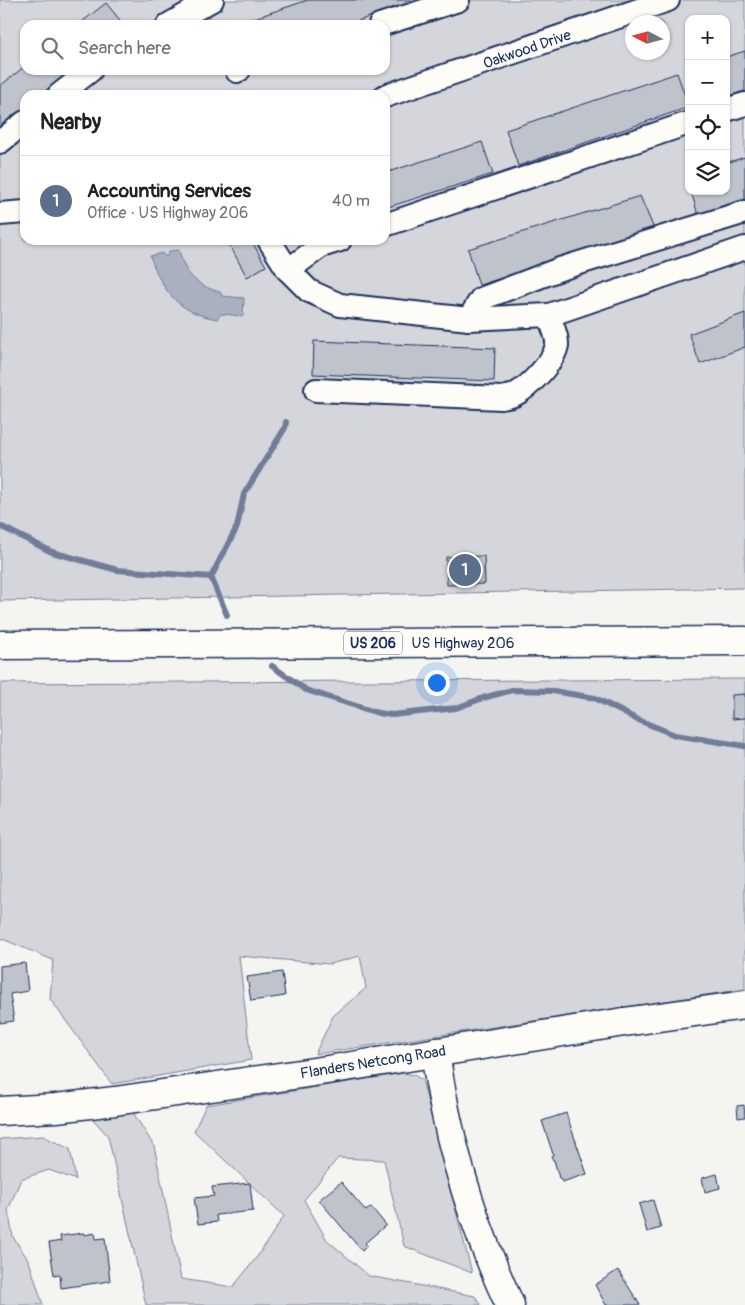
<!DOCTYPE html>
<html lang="en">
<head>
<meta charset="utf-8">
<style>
  body { margin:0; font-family:Pangolin,sans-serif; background:#f6f6f6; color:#202124 }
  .controls { position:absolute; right:15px; top:15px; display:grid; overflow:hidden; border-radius:10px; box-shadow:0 1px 4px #0004 }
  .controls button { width:45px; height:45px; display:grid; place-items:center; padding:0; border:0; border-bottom:1px solid #e0e0e0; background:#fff; color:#202124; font:25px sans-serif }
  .compass { position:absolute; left:625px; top:15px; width:45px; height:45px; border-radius:50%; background:#fff; box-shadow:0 1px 4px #0004; rotate:276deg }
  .you { position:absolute; left:436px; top:682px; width:18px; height:18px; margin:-12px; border:4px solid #fff; border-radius:50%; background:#1a73e8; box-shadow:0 0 0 8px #1a73e833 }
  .badge { display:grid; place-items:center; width:32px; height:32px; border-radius:50%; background:#0b8043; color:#fff; font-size:16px; font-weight:700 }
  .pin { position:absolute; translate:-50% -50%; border:2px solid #fff; box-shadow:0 1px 5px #0006 }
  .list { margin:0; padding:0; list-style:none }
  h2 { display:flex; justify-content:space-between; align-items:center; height:65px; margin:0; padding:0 20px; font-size:21px }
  h2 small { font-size:16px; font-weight:400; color:#757577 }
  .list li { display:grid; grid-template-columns:32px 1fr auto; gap:15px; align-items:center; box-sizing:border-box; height:90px; padding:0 20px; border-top:1px solid #e0e0e0 }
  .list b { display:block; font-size:19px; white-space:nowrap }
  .list p { margin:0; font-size:16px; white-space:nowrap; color:#757577 }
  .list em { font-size:16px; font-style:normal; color:#757577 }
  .icon { flex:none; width:28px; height:28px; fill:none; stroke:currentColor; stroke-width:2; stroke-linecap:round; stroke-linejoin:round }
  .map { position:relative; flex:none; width:745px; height:1305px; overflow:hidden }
  .search { position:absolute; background:#fff; box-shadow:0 1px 4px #0004; left:20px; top:20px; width:370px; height:55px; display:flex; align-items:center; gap:12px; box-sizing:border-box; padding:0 18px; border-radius:15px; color:#757577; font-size:19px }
  .panel { position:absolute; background:#fff; box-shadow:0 1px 4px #0004; left:20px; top:90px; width:370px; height:155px; border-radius:15px }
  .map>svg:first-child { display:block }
  .green { fill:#d4d6db; stroke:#78829c; fill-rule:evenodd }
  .water { fill:#aab0bf; stroke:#717c98 }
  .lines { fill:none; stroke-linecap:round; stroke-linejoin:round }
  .stream { stroke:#717c98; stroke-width:6 }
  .building { fill:#bfc3cc; stroke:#1b2f5e }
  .minor-casing { stroke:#1b2f5e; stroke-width:26 }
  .tertiary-casing { stroke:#1b2f5e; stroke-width:31 }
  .secondary-casing { stroke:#1b2f5e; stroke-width:31 }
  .trunk-casing { stroke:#1b2f5e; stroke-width:31 }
  .minor { stroke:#fdfcf7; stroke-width:22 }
  .tertiary { stroke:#fdfcf7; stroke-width:28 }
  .secondary { stroke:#fdfcf7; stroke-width:28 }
  .trunk { stroke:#fdfcf7; stroke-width:28 }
  .labels { text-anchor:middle; stroke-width:4; stroke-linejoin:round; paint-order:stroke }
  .shield { fill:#fdfcf7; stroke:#5f6c8c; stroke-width:1 }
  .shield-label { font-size:14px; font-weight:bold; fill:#1b2f5e }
  .street-label { font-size:15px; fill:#1b2f5e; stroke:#fdfcf7 }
</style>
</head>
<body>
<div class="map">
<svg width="745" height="1305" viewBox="0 0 745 1305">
  <rect width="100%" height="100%" fill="#f4f4f1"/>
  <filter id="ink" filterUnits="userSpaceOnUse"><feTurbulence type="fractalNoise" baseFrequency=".02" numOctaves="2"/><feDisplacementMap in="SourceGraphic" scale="10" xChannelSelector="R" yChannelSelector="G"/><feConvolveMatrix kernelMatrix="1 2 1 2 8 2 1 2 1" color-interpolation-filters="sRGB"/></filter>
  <g filter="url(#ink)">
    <g class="green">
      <path d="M0,0H745V588L0,601ZM689,19H726V191H689ZM632,22H662V52H632ZM25,25H385V70H25ZM25,95H385V240H25Z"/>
      <polygon points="745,679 745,989 315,1054 333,1016 366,988 360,956 330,964 239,956 251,1060 112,1084 50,999 53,960 0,938 0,683"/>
      <polygon points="404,1073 414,1075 422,1080 472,1273 404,1246 384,1160 338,1158 304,1200 327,1240 369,1276 475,1296 481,1305 146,1305 108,1136 91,1117 132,1111 154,1146 181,1279 233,1287 257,1257 284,1216 194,1131 206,1105"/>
      <polygon points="43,1136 70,1149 76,1180 49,1170 21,1179 8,1210 13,1237 29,1261 43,1305 0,1305 0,1139"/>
    </g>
    <path class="water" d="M179,250C185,274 195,285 220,292L222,296L244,298L243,316L221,314L217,319C177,312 163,292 150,256L162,253L164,256H167L169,251Z"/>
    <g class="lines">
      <g class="stream">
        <polyline points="0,526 52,552 117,570 211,577"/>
        <polyline points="227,615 211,577 237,527 244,494 285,428 286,422"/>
        <polyline points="272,666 306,690 378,713 392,715 456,708 483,698 512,690 553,691 595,698 636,719 675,735 745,746"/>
      </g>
    </g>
    <g class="building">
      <polygon points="308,0 411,0 411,2 347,25 234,25"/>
      <polygon points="106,3 124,25 78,25"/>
      <polygon points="745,51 745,91 726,97 726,57"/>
      <polygon points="25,66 25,70 72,70 40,95 25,95 25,107 0,126 0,86"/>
      <polygon points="677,73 689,107 518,166 506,130"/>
      <polygon points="482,142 493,174 385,208 385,173"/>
      <polygon points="745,157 745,200 698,215 691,191 726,191 726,163"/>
      <polygon points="640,196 655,231 479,285 468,249"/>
      <polygon points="227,240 251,240 266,266 247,277"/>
      <polygon points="745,313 745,347 700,364 689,334"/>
      <polygon points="314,341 495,348 494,381 313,374"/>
      <polygon points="484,556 485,584 447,585 446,557"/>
      <polygon points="745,694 745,718 732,719 732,695"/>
      <polygon points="25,963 28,991 10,994 14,1021 0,1023 0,966"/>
      <polygon points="282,972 285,996 251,1001 247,977"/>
      <polygon points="744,1105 745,1117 738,1118 737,1106"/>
      <polygon points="566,1113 587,1174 562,1182 560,1178 559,1178 554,1160 553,1160 551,1156 553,1155 552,1151 542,1121"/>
      <polygon points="717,1174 720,1188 705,1192 702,1178"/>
      <polygon points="341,1182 366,1211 371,1207 386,1225 365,1243 367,1246 362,1251 319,1200"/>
      <polygon points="250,1183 253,1211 216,1215 217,1222 198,1224 194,1198 214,1196 212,1187"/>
      <polygon points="653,1200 661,1228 647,1232 639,1204"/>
      <polygon points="84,1233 84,1235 95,1233 96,1239 105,1238 110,1281 61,1288 60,1274 54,1275 49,1243 61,1241 60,1236"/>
      <polygon points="618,1270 640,1305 606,1305 595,1285"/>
    </g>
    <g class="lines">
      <g class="minor-casing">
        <g id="minor">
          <polyline points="168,25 212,0"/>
          <polyline points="380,25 458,0"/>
          <polyline points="237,71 239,70"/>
          <polyline points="59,95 91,70"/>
          <polyline points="385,96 668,0"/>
          <polyline points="726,110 745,104"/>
          <polyline points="0,142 25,122"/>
          <polyline points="0,214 25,212"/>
          <polyline points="385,225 689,123"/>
          <polyline points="269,240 288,270 309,291 340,305 469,319 549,315 745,248"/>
          <polyline points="288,270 321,246 340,240"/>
          <polyline points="469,319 481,299 560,269 745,212"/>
          <path d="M316,390L502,398C506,397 510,397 514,395C528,388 554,362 557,345C558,336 551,324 549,315"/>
        </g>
      </g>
      <g class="tertiary-casing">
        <path id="tertiary" d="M435,1052C447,1138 473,1226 510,1305"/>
      </g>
      <g class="secondary-casing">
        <polyline id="secondary" points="0,1111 56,1108 115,1101 327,1070 624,1022 745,1005"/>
      </g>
      <g class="trunk-casing">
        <polyline id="trunk" points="0,645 745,641"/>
      </g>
      <use href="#minor" class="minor"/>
      <use href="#tertiary" class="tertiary"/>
      <use href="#secondary" class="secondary"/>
      <use href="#trunk" class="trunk"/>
    </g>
  </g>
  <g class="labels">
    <rect class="shield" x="344" y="631.5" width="58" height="23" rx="4"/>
    <g class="shield-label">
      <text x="373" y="648">US 206</text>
    </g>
    <g class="street-label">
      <text transform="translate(527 49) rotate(-19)" y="5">Oakwood Drive</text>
      <text x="463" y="648">US Highway 206</text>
      <text transform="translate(373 1062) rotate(-9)" y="5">Flanders Netcong Road</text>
    </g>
  </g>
</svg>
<div class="controls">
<button>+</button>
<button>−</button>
<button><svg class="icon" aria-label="locate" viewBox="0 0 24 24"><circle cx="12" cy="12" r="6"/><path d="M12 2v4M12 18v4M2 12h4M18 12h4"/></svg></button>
<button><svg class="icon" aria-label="layers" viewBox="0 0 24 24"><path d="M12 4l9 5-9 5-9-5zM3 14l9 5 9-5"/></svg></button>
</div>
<svg class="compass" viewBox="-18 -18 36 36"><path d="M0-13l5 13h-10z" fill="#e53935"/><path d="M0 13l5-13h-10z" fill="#757577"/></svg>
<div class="you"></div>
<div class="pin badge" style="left:465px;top:570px;background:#5c6f8a">1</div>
<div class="search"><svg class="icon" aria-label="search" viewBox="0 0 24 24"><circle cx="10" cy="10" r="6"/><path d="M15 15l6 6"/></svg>Search here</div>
<section class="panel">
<h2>Nearby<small></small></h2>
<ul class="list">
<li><span class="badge" style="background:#5c6f8a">1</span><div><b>Accounting Services</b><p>Office · US Highway 206</p></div><em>40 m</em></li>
</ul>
</section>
</div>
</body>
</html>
